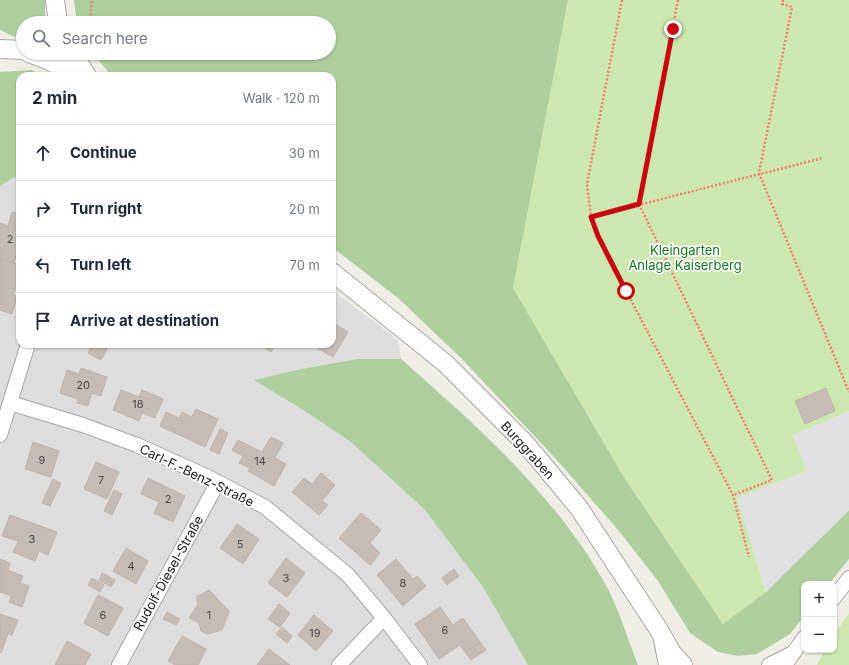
<!DOCTYPE html>
<html lang="en">
<head>
<meta charset="utf-8">
<style>
  body { margin:0; font-family:Inter,sans-serif; background:#f2f2f3; color:#1f2937 }
  .controls { position:absolute; right:12px; bottom:12px; display:grid; overflow:hidden; border-radius:8px; box-shadow:0 1px 3px #0004 }
  .controls button { width:36px; height:36px; display:grid; place-items:center; padding:0; border:0; border-bottom:1px solid #e0e1e3; background:#fff; color:#1f2937; font:20px sans-serif }
  .stop { position:absolute; width:12px; height:12px; margin:-9px; border:3px solid #c9070e; border-radius:50%; background:#fff }
  .stop.end { background:#c9070e; border-color:#fff; box-shadow:0 1px 4px #0008 }
  .list { margin:0; padding:0; list-style:none }
  h2 { display:flex; justify-content:space-between; align-items:center; height:52px; margin:0; padding:0 16px; font-size:17px }
  h2 small { font-size:13px; font-weight:400; color:#747a83 }
  .list li { display:grid; grid-template-columns:26px 1fr auto; gap:12px; align-items:center; box-sizing:border-box; height:56px; padding:0 16px; border-top:1px solid #e0e1e3 }
  .list b { display:block; font-size:15px; white-space:nowrap }
  .list em { font-size:13px; font-style:normal; color:#747a83 }
  .icon { flex:none; width:22px; height:22px; fill:none; stroke:currentColor; stroke-width:2; stroke-linecap:round; stroke-linejoin:round }
  .map { position:relative; flex:none; width:849px; height:665px; overflow:hidden }
  .search { position:absolute; background:#fff; box-shadow:0 1px 3px #0004; left:16px; top:16px; width:320px; height:44px; display:flex; align-items:center; gap:10px; box-sizing:border-box; padding:0 14px; border-radius:22px; color:#747a83; font-size:15px }
  .panel { position:absolute; background:#fff; box-shadow:0 1px 3px #0004; left:16px; top:72px; width:320px; height:276px; border-radius:12px }
  .map>svg:first-child { display:block }
  .residential { fill:#dedddd }
  .grass { fill:#cde8af }
  .forest { fill:#adce9d }
  .parking { fill:#e0e0e0 }
  .building { fill:#c5bcb6; stroke:#c1b3a9 }
  .lines { fill:none; stroke-linecap:round; stroke-linejoin:round }
  .minor-casing { stroke:#a7a7a7; stroke-width:16 }
  .tertiary-casing { stroke:#a7a7a7; stroke-width:20 }
  .path { stroke:#f57b73; stroke-width:2.5; stroke-dasharray:2 2; stroke-linecap:butt }
  .minor { stroke:#fff; stroke-width:14 }
  .tertiary { stroke:#fff; stroke-width:18 }
  .route { stroke:#c9070e; stroke-width:5 }
  .labels { text-anchor:middle; stroke-width:3.5; stroke-linejoin:round; paint-order:stroke }
  .number-label { font-size:11px; fill:#494746 }
  .park-label { font-size:13px; fill:#107c15; stroke:#fff }
  .street-label { font-size:13px; fill:#202020; stroke:#fff }
</style>
</head>
<body>
<div class="map">
<svg width="849" height="665" viewBox="0 0 849 665">
  <rect width="100%" height="100%" fill="#f0ede7"/>
  <polygon class="residential" points="20,174 20,344 332,344 332,290 398,340 401,359 351,442 425,510 483,587 528,665 0,665 0,186"/>
  <g class="grass">
    <polygon points="568,0 849,0 849,411 793,435 807,471 737,498 766,592 723,624 625,479 513,288"/>
    <polygon points="849,613 849,665 817,665 825,650 834,650 834,635"/>
  </g>
  <g class="forest">
    <polygon points="0,0 45,0 45,14 48,23 23,23 23,41 0,30"/>
    <polygon points="74,0 568,0 513,288 625,479 723,624 766,592 849,510 849,559 829,584 804,584 804,616 790,634 757,654 738,656 718,652 690,633 658,581 619,531 556,459 461,358 398,298 332,247 332,76 112,76 92,53 329,53 329,23 77,23"/>
    <polygon points="32,70 43,76 20,76 20,174 0,186 0,72"/>
    <path d="M358,359H401C478,427 558,497 608,589C620,613 628,640 638,665H528L483,587L425,510L351,442L305,411L254,380L302,369Z"/>
  </g>
  <polygon class="parking" points="849,411 849,510 766,592 737,498 807,471 792,435"/>
  <g class="building">
    <polygon points="12,212 20,214 20,253 17,252 14,263 0,259 0,223 8,226"/>
    <polygon points="0,259 20,265 20,273 13,295 17,296 12,314 0,310"/>
    <polygon points="332,322 348,332 333,357 310,344 332,344"/>
    <polygon points="93,344 110,344 101,360 88,353"/>
    <polygon points="257,344 275,344 271,352"/>
    <polygon points="81,368 107,377 101,396 92,393 88,406 77,403 78,399 60,393 67,370 79,374"/>
    <polygon points="826,388 835,411 805,424 795,401"/>
    <polygon points="121,390 139,397 142,390 163,399 155,418 142,413 139,421 113,410"/>
    <polygon points="196,409 218,419 205,447 160,426 166,412 179,418 182,412 192,417"/>
    <polygon points="220,429 228,433 219,454 210,450"/>
    <polygon points="271,437 283,443 275,458 286,464 274,486 248,471 250,468 239,463 243,456 232,450 238,440 262,452"/>
    <polygon points="33,442 59,451 51,477 25,469"/>
    <polygon points="96,462 119,472 107,499 84,489"/>
    <polygon points="321,473 335,485 322,501 328,505 319,515 292,492 304,478 312,484"/>
    <polygon points="148,478 185,496 173,522 154,513 159,502 141,494"/>
    <polygon points="53,479 61,483 50,506 42,503"/>
    <polygon points="114,490 122,494 112,515 104,511"/>
    <polygon points="361,513 381,530 370,543 380,553 370,565 339,538"/>
    <polygon points="10,515 57,532 48,555 39,551 35,561 13,552 18,541 2,536"/>
    <polygon points="237,524 259,539 243,564 220,548"/>
    <polygon points="126,548 148,561 136,584 113,571"/>
    <polygon points="286,558 305,573 287,597 268,583"/>
    <polygon points="0,559 10,563 8,570 23,576 20,583 29,586 22,607 9,602 11,596 0,592"/>
    <polygon points="396,559 413,579 417,576 426,586 403,606 377,575"/>
    <polygon points="454,569 459,576 447,585 442,578"/>
    <polygon points="102,573 115,580 111,587 99,580"/>
    <polygon points="92,578 104,585 100,592 88,585"/>
    <polygon points="209,590 229,611 222,630 207,634 201,631 199,623 189,618 198,604 196,597"/>
    <polygon points="98,595 123,608 108,636 84,623"/>
    <polygon points="279,604 290,613 280,627 268,619"/>
    <polygon points="440,607 453,625 463,618 480,642 465,652 460,645 439,659 415,624"/>
    <polygon points="167,612 180,619 176,625 163,619"/>
    <polygon points="0,614 18,620 12,635 8,634 1,653"/>
    <polygon points="314,615 333,631 316,651 298,635"/>
    <polygon points="282,627 292,636 287,643 276,634"/>
    <polygon points="182,636 206,649 198,665 175,665 168,661"/>
    <polygon points="67,641 91,654 85,665 55,665"/>
    <polygon points="480,642 486,650 471,660 465,652"/>
    <polygon points="269,649 290,665 257,665"/>
  </g>
  <g class="lines">
    <g class="minor-casing">
      <g id="minor">
        <polyline points="10,403 83,425 137,445 208,477 265,507 348,575 384,618 420,665"/>
        <polyline points="0,435 28,344"/>
        <polyline points="834,598 849,578"/>
        <polyline points="661,640 666,665"/>
        <polyline points="119,665 218,482"/>
        <polyline points="339,665 384,618"/>
        <polyline points="769,665 793,653"/>
        <polyline points="785,665 804,638"/>
      </g>
    </g>
    <g class="tertiary-casing">
      <g id="tertiary">
        <polyline points="55,0 58,23"/>
        <polyline points="0,49 23,50"/>
        <polyline points="29,53 48,60 77,76"/>
        <polyline points="72,53 87,76"/>
        <polyline points="332,272 445,363 525,443 579,508 659,630 672,653 683,665"/>
      </g>
    </g>
    <g class="path">
      <polyline points="622,0 587,184 591,217 598,237 733,495 749,557"/>
      <polyline points="678,0 639,204 772,480 733,495"/>
      <polyline points="783,0 782,4 792,7 759,173 849,392"/>
      <polyline points="90,23 92,0"/>
      <polyline points="591,217 823,158"/>
    </g>
    <use href="#minor" class="minor"/>
    <use href="#tertiary" class="tertiary"/>
  </g>
  <g class="lines">
    <polyline class="route" points="626,291 598,236 591,217 639,204 673,29"/>
  </g>
  <g class="labels">
    <g class="number-label">
      <text x="10" y="243">2</text>
      <text x="83" y="389">20</text>
      <text x="138" y="408">18</text>
      <text x="42" y="464">9</text>
      <text x="260" y="465">14</text>
      <text x="101" y="484">7</text>
      <text x="168" y="503">2</text>
      <text x="32" y="543">3</text>
      <text x="240" y="548">5</text>
      <text x="131" y="570">4</text>
      <text x="286" y="582">3</text>
      <text x="403" y="587">8</text>
      <text x="103" y="619">6</text>
      <text x="209" y="619">1</text>
      <text x="445" y="634">6</text>
      <text x="315" y="637">19</text>
    </g>
    <g class="park-label">
      <text x="685" y="255">Kleingarten<tspan x="685" dy="15">Anlage Kaiserberg</tspan></text>
    </g>
    <g class="street-label">
      <text transform="translate(528 450) rotate(48)" y="5">Burggraben</text>
      <text transform="translate(197 475) rotate(26)" y="5">Carl-F.-Benz-Straße</text>
      <text transform="translate(168 573) rotate(-61)" y="5">Rudolf-Diesel-Straße</text>
    </g>
  </g>
</svg>
<div class="controls">
<button>+</button>
<button>−</button>
</div>
<div class="stop" style="left:626px;top:291px"></div>
<div class="stop end" style="left:673px;top:29px"></div>
<div class="search"><svg class="icon" aria-label="search" viewBox="0 0 24 24"><circle cx="10" cy="10" r="6"/><path d="M15 15l6 6"/></svg>Search here</div>
<section class="panel">
<h2>2 min<small>Walk · 120 m</small></h2>
<ul class="list">
<li><svg class="icon" aria-label="ahead" viewBox="0 0 24 24"><path d="M12 20V5M6 11l6-6 6 6"/></svg><div><b>Continue</b></div><em>30 m</em></li>
<li><svg class="icon" aria-label="right" viewBox="0 0 24 24"><path d="M7 20v-9h11M14 6l5 5-5 5"/></svg><div><b>Turn right</b></div><em>20 m</em></li>
<li><svg class="icon" aria-label="left" viewBox="0 0 24 24"><path d="M17 20v-9H6M10 6l-5 5 5 5"/></svg><div><b>Turn left</b></div><em>70 m</em></li>
<li><svg class="icon" aria-label="arrive" viewBox="0 0 24 24"><path d="M6 21V4h12l-3 4 3 4H6"/></svg><div><b>Arrive at destination</b></div></li>
</ul>
</section>
</div>
</body>
</html>
